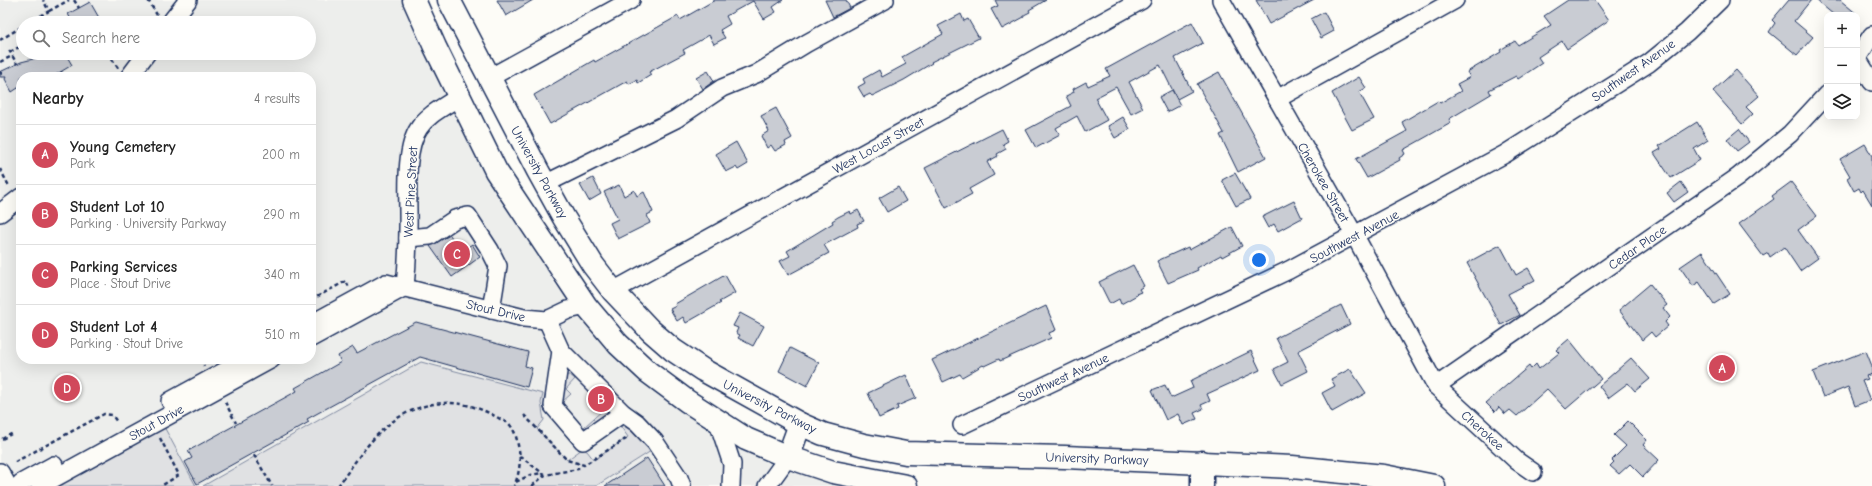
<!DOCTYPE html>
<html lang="en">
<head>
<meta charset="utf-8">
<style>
  body { margin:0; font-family:"Comic Neue",sans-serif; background:#f2f2f2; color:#222 }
  .controls { position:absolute; right:12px; top:12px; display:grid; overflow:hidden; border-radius:8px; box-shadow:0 4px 16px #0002 }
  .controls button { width:36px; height:36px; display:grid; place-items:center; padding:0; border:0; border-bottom:1px solid #e0e0e0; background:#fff; color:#222; font:20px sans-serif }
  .you { position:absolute; left:1259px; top:260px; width:14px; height:14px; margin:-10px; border:3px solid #fff; border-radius:50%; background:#1a73e8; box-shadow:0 0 0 6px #1a73e833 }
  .badge { display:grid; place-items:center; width:26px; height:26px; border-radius:50%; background:#d1495b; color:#fff; font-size:13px; font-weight:700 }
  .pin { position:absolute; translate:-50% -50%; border:2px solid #fff; box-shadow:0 1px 4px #0006 }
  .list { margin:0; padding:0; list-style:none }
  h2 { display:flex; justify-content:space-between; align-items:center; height:52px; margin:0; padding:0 16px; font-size:17px }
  h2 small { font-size:13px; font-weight:400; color:#767676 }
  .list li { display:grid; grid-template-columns:26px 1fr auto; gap:12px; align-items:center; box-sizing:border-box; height:60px; padding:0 16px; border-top:1px solid #e0e0e0 }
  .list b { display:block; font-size:15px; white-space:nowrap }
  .list p { margin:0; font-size:13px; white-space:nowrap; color:#767676 }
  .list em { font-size:13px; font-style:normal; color:#767676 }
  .icon { flex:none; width:22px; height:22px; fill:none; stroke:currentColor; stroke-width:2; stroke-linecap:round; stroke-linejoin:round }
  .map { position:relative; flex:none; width:1872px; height:486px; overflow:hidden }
  .search { position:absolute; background:#fff; box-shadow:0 4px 16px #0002; left:16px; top:16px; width:300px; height:44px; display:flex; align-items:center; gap:10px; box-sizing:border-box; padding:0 14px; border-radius:22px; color:#767676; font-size:15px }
  .panel { position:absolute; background:#fff; box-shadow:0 4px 16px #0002; left:16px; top:72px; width:300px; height:292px; border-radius:16px }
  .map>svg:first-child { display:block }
  .built { fill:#edeeec; fill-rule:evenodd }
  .green { fill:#e0e1e3; stroke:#7e88a0 }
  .building { fill:#c9ccd3; stroke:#1b2f5e }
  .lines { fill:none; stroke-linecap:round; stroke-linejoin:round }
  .minor-casing { stroke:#1b2f5e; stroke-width:20 }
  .highway-casing { stroke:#1b2f5e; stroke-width:25 }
  .path { stroke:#1b2f5e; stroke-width:2.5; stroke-dasharray:4 3; stroke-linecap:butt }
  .minor { stroke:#fdfcf7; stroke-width:17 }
  .highway { stroke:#fdfcf7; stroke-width:22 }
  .labels { text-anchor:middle; stroke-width:3; stroke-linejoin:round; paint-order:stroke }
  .street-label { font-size:13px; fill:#1b2f5e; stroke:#fdfcf7 }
</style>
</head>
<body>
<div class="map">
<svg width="1872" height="486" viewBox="0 0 1872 486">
  <rect width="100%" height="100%" fill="#fdfcf7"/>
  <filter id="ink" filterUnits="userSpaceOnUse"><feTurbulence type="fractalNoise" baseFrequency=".025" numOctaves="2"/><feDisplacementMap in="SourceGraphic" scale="8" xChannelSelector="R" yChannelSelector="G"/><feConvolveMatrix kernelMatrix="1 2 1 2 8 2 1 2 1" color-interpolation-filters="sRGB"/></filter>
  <g filter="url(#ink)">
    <path class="built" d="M0,0H407L482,161L555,284L610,349L718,422L906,486H0ZM23,23H309V53H23ZM21,77H311V359H21Z"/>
    <g class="green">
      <polygon points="421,362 543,394 541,403 544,420 537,429 567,460 582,449 587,451 594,460 628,437 621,427 622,425 637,434 651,451 596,486 203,486"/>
      <polygon points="567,375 570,375 575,379 566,389 571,394 562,402 559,401"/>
      <polygon points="604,409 607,413 606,415 587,428 584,427"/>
      <polygon points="162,423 196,486 48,486"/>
    </g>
    <g class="building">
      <polygon points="497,0 533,0 506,16"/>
      <polygon points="715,0 783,0 773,7 776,12 764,19 753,1 726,16 730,24 720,30 725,38 714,44 709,35 706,37 683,50 685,53 649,72 651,75 638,83 637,80 629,84 627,81 550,124 534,95 594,60 595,62 678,16 680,20"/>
      <polygon points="825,0 846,0 850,8 833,17"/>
      <polygon points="995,0 1046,0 1029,10 1030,12 1024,15 1024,17 1002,29 991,9 998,6"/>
      <polygon points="1256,0 1314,0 1269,24"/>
      <polygon points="1568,0 1595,0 1609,20 1567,49 1562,41 1538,57 1542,63 1518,79 1516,76 1489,90 1491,94 1449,119 1451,123 1403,150 1405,154 1399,158 1400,160 1367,178 1356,159 1407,131 1402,122 1438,101 1440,103 1461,91 1457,84 1470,77 1467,72 1501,52 1500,50 1515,41 1518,45 1551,25 1544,16"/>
      <polygon points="1789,0 1811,0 1794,21 1813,37 1797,55 1769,32 1775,23 1772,20"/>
      <polygon points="1816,0 1840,0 1858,15 1834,15"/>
      <polygon points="90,2 102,23 73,23 68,14"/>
      <polygon points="1324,12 1334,31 1321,38 1311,19"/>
      <polygon points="961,14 964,21 968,19 979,38 931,62 932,63 904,80 872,96 870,94 864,97 858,87 865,83 863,79 879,70 882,77 906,64 902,57 943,34 938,26"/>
      <polygon points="1192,22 1203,43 1175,58 1192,91 1177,99 1160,65 1129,82 1143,108 1131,114 1116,87 1095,98 1107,120 1085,132 1077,116 1056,128 1060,135 1036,148 1026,130 1071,106 1066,96 1074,92 1073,89 1086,82 1088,86 1110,76 1106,69"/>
      <polygon points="35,53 65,53 72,65 52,77 21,77 21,86 12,92 5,79 6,77 0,77 0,72 21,62 37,58"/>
      <polygon points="1736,70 1759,96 1746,107 1753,114 1742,124 1713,91"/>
      <polygon points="708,71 714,81 703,89 696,78"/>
      <polygon points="1219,72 1266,157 1238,172 1220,135 1224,133 1197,84"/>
      <polygon points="1359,77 1366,88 1359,92 1374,119 1352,130 1332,93"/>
      <polygon points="1172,90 1180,105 1167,112 1159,97"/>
      <polygon points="776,108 792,138 785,142 786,145 775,151 771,145 767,148 761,136 769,131 761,116"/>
      <polygon points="1123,117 1130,129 1115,138 1108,126"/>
      <polygon points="1697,122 1708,140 1694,149 1700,160 1671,178 1654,153 1661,149 1659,146"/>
      <polygon points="1002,129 1008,141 1003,144 1006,149 997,154 998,156 987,162 994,175 969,189 972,194 946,208 925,168"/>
      <polygon points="1739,129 1749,142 1737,151 1727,139"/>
      <polygon points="736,142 748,164 738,170 736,167 726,172 716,154"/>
      <polygon points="1865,144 1872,156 1872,205 1863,190 1861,192 1859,188 1854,191 1847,178 1850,176 1840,159"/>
      <polygon points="1235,173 1250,199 1236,206 1222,180"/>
      <polygon points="593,178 601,194 589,201 580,185"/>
      <polygon points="1681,182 1688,192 1674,202 1667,193"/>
      <polygon points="1791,182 1817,216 1798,230 1818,258 1800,271 1784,247 1770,257 1768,253 1763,256 1739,224 1774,199 1772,196"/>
      <polygon points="619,185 624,196 634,190 637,196 644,192 653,212 647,215 650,223 618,239 610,223 618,219 604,192"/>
      <polygon points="898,187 906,201 887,212 879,198"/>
      <polygon points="1294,201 1302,218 1278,231 1274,224 1268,228 1262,217"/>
      <polygon points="858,210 864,221 857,224 858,227 824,245 829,253 788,275 780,261 790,256 787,251 833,223 832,221 838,217 850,211 851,214"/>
      <polygon points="1232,227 1242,246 1222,257 1221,255 1197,268 1198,270 1168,283 1157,261 1188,247 1189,250"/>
      <polygon points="450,235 461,252 472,244 480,257 452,277 430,246"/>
      <polygon points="1500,245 1516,275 1528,268 1535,280 1508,294 1520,315 1501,325 1467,263"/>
      <polygon points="1702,252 1730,294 1714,304 1699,282 1693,286 1680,267"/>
      <polygon points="1133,265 1144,286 1139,289 1141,292 1136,294 1137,295 1121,304 1119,299 1110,304 1099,282"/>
      <polygon points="725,275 735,293 719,302 721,303 686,323 683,317 677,321 670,309 676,306 675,304"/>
      <polygon points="1650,284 1667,305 1663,308 1670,317 1665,322 1668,326 1655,337 1651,332 1642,340 1619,310"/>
      <polygon points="1341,305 1350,324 1298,351 1308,371 1282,384 1274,369 1288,362 1276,338"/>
      <polygon points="1046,306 1056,330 1049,333 1051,338 1000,361 999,359 984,366 983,365 962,377 960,374 943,382 932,360"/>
      <polygon points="740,313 764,326 753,346 738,338 740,335 736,333 738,328 733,326"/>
      <polygon points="416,322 528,352 525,366 532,368 527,387 420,357 307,419 309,422 197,484 185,462 192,458 188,451 297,391 295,388 341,362 338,356 353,347 357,353"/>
      <polygon points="1569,339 1601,379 1566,409 1547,389 1517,416 1510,410 1505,414 1499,407 1495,412 1486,403 1529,366 1531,369 1536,364 1539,369 1559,353 1556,350"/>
      <polygon points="790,348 819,363 807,386 779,371"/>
      <polygon points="1251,351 1260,370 1207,394 1210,401 1201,405 1203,409 1194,413 1197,419 1183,425 1178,414 1166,420 1152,390 1165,385 1171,398 1193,388 1190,381"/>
      <polygon points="1866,351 1872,366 1872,374 1866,376 1868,379 1862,381 1870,400 1855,406 1848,387 1823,397 1813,372"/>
      <polygon points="1631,358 1650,379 1635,391 1628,383 1608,398 1599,386"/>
      <polygon points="1350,369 1366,393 1332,412 1322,393 1335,386 1331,379"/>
      <polygon points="906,375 916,398 897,406 898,409 879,418 868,393"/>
      <polygon points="1628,421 1647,440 1643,445 1659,460 1643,477 1630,464 1619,474 1610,466 1614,462 1612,460 1626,446 1614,435"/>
      <polygon points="647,458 665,486 605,486"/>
    </g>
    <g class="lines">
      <g class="minor-casing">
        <g id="minor">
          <polyline points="1221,0 1355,236 1436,386 1517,461 1533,472"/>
          <polyline points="170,23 188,0"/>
          <polyline points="1857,58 1872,82"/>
          <polyline points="1857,58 1872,35"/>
          <polyline points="129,77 147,53"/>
          <polyline points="489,78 631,0"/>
          <polyline points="1277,99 1455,0"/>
          <polyline points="545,184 676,119 722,88 756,74 807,43 885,0"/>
          <polyline points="0,213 21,197"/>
          <polyline points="408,238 430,236 455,219 468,216 490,250 498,266 491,310"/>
          <path d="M405,287C407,267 408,248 408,228C409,201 403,151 419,128C428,114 446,106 460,96"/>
          <polyline points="613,291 1142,0"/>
          <polyline points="547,320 561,351 623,413 637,423 655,442 679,478 682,486"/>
          <polyline points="311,324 386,283 524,318 547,320 568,310 586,306"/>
          <polyline points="311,338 405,287"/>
          <polyline points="561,351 553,406 583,441 623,413"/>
          <polyline points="1436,386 1738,177 1790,134 1827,94"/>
          <polyline points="170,401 247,359"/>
          <polyline points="718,422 732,464 731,486"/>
          <polyline points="962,425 1289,270 1505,154 1649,63 1687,32 1720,0"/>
          <polyline points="0,472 8,486"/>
          <polyline points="19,486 21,483 54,465"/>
          <polyline points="40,486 272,359"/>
          <polyline points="767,486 788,457"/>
        </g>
      </g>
      <g class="highway-casing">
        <g id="highway">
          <polyline points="414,0 435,47 496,171 586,306 618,344 648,372 687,401 746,439 788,457 833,472 906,486"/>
          <polyline points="449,0 538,171 564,218 593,265 613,291 650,330 673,350 703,370 800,424 823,434 864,445 906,453 1065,457 1292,467 1384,476 1434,486"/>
          <polyline points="788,457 800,424"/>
          <polyline points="1202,486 1202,462"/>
        </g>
      </g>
      <g class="path">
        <polyline points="74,0 79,8"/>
        <polyline points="148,0 157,15"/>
        <polyline points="49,11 69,0"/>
        <polyline points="28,23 49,11 43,0"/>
        <polyline points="0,40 23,26"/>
        <polyline points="9,50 17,64"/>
        <polyline points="10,52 23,45"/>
        <polyline points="90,53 92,53"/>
        <polyline points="108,53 118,68"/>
        <polyline points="0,62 12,56"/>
        <polyline points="0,71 2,75 0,76"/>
        <polyline points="61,72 64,77"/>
        <polyline points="0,169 9,186"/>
        <polyline points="311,300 346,281 349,287"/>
        <polyline points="200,359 204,366"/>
        <polyline points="225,402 236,423"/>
        <polyline points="524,415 567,460 584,465 629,437"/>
        <polyline points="160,438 179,475 161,486"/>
        <polyline points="2,439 13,433"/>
        <polyline points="254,455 272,486"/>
        <polyline points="520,456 545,475 578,469 578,463"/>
        <polyline points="15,462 104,414 112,415 117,422"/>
        <polyline points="516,482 530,475 542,473"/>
        <path d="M338,486C358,458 378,425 411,411C442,397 472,402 500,419C504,421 508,422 510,425C516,432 517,441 519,450C521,462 519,475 514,486"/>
        <polyline points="532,486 545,475"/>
      </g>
      <use href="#minor" class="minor"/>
      <use href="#highway" class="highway"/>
    </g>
  </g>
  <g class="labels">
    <g class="street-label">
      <text transform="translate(1633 70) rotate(-35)" y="5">Southwest Avenue</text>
      <text transform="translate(878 145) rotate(-29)" y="5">West Locust Street</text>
      <text transform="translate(540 172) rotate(61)" y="5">University Parkway</text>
      <text transform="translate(1324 182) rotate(60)" y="5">Cherokee Street</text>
      <text transform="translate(410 192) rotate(-87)" y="5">West Pine Street</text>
      <text transform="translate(1354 236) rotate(-28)" y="5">Southwest Avenue</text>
      <text transform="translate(1637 247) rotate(-35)" y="5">Cedar Place</text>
      <text transform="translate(496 310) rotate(13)" y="5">Stout Drive</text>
      <text transform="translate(1063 377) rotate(-25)" y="5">Southwest Avenue</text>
      <text transform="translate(770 406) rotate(27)" y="5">University Parkway</text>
      <text transform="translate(156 422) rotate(-29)" y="5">Stout Drive</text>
      <text transform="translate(1483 430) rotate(42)" y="5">Cherokee</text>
      <text transform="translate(1097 458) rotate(2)" y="5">University Parkway</text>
    </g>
  </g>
</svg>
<div class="controls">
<button>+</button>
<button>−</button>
<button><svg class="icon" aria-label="layers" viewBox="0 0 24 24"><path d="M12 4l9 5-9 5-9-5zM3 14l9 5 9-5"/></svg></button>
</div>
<div class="you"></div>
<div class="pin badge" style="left:1722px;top:368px">A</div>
<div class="pin badge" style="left:601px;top:399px">B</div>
<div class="pin badge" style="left:457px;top:254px">C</div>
<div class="pin badge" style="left:67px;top:388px">D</div>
<div class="search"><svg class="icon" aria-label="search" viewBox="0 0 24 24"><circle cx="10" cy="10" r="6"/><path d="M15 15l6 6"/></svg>Search here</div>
<section class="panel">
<h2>Nearby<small>4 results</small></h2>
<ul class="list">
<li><span class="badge">A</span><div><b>Young Cemetery</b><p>Park</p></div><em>200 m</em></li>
<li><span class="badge">B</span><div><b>Student Lot 10</b><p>Parking · University Parkway</p></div><em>290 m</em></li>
<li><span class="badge">C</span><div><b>Parking Services</b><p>Place · Stout Drive</p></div><em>340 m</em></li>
<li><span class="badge">D</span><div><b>Student Lot 4</b><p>Parking · Stout Drive</p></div><em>510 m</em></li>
</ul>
</section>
</div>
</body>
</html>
